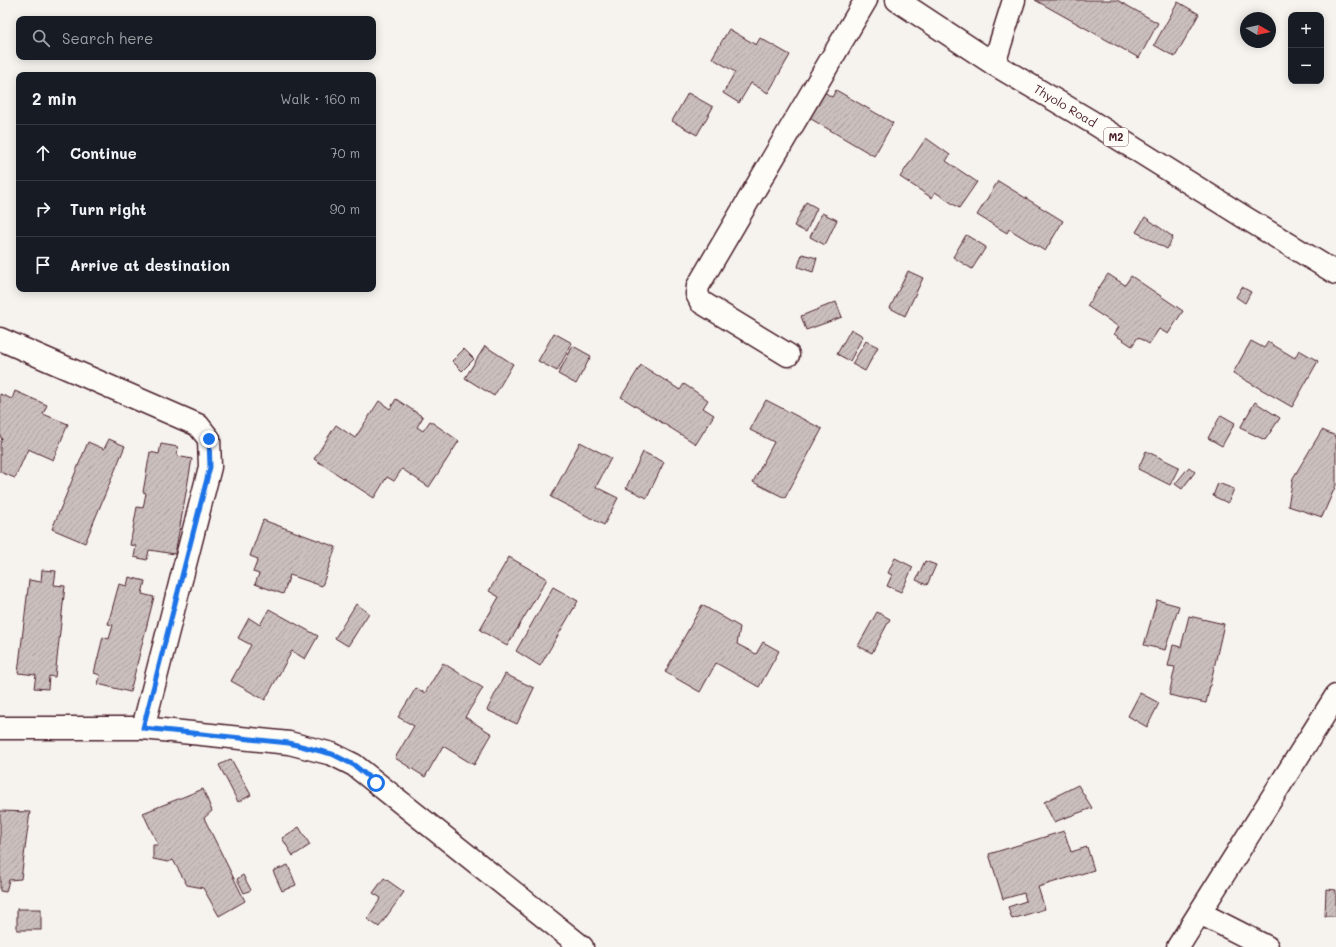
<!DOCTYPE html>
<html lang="en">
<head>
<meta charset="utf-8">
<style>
  body { margin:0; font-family:Mali,sans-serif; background:#20242c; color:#f1f3f6 }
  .controls { position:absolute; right:12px; top:12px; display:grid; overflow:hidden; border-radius:8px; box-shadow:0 2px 10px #0003 }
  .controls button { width:36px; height:36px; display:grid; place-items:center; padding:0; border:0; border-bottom:1px solid #363941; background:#171b24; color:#f1f3f6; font:20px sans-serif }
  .compass { position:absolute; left:1240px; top:12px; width:36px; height:36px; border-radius:50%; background:#171b24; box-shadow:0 2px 10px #0003; rotate:99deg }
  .stop { position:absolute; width:12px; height:12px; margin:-9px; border:3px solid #1a73e8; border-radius:50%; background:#fff }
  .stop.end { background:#1a73e8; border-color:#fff; box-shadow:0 1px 4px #0008 }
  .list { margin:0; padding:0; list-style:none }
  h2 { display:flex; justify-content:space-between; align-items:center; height:52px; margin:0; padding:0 16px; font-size:17px }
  h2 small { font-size:13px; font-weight:400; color:#9ea1a6 }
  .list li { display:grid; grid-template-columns:26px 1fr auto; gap:12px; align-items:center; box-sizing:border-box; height:56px; padding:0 16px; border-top:1px solid #363941 }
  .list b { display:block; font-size:15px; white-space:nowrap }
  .list em { font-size:13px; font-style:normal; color:#9ea1a6 }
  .icon { flex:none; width:22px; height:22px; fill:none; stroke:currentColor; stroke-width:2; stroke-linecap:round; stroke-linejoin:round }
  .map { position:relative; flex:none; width:1336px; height:947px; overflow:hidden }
  .search { position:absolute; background:#171b24; box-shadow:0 2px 10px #0003; left:16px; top:16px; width:360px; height:44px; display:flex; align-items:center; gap:10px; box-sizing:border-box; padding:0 14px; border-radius:8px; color:#9ea1a6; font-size:15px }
  .panel { position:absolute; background:#171b24; box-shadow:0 2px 10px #0003; left:16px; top:72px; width:360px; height:220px; border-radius:8px }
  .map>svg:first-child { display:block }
  .building { fill:url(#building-hatch); stroke:#4a1f2b }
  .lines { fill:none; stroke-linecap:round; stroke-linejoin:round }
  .minor-casing { stroke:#4a1f2b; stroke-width:25 }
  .trunk-casing { stroke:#4a1f2b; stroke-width:25 }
  .minor { stroke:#fdfcf7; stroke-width:22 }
  .trunk { stroke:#fdfcf7; stroke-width:22 }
  .route { stroke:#1a73e8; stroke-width:5 }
  .labels { text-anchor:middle; stroke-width:3; stroke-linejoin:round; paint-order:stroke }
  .shield { fill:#fdfcf7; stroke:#806168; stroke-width:1 }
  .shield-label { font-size:11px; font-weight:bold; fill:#4a1f2b }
  .street-label { font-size:12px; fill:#4a1f2b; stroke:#fdfcf7 }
</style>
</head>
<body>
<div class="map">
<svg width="1336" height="947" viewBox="0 0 1336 947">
  <defs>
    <pattern id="building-hatch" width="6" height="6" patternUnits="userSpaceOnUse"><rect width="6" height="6" fill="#cbbfbe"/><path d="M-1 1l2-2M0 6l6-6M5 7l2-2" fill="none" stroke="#b0a4a3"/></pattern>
  </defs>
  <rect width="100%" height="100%" fill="#f6f3ef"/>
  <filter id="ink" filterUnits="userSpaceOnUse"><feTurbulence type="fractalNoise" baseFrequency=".025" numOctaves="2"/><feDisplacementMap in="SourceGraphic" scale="8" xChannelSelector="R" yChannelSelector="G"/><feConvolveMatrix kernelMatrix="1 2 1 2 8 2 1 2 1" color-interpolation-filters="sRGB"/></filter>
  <g filter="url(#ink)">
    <g class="building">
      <polygon points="1035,0 1117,0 1158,23 1139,58"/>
      <polygon points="1178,2 1199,14 1175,57 1154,45"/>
      <polygon points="729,29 756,45 760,38 790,55 768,93 751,83 739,103 723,93 735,72 712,58"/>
      <polygon points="821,90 832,97 836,90 893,123 874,156 806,116"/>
      <polygon points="688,93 713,107 697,135 672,121"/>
      <polygon points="926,138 950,155 946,161 977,182 959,208 935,192 932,198 900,177"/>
      <polygon points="998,181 1063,221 1045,251 1009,229 1007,233 977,215"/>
      <polygon points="806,202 817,208 806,232 794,226"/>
      <polygon points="822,213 837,220 825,245 810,237"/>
      <polygon points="1145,217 1173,237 1167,249 1136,232"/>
      <polygon points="966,235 986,247 972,269 953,257"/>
      <polygon points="802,254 817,258 813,272 798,267"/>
      <polygon points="908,271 923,278 905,316 890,308"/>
      <polygon points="1108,274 1125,285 1131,276 1183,311 1168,334 1159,329 1149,344 1138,337 1132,346 1114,334 1119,327 1087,306"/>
      <polygon points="1242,287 1251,292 1245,303 1236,297"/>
      <polygon points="836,302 842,317 806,330 801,316"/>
      <polygon points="851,329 863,336 850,361 837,354"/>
      <polygon points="554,333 572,343 557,371 538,361"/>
      <polygon points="866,341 878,347 865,371 852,364"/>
      <polygon points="1251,341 1264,348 1268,342 1295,358 1299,350 1318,361 1292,407 1233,373"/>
      <polygon points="485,346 513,364 494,396 465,378"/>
      <polygon points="573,346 591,356 576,384 558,374"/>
      <polygon points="464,349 474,359 462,371 452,361"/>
      <polygon points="641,365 680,390 684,384 708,400 703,408 714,415 696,444 621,397"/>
      <polygon points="15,391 47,405 43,414 68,424 53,460 28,449 15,478 0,472 0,444 2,438 0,437 0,394 12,399"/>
      <polygon points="396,399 423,417 417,427 423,431 430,421 459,441 429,487 402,469 394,481 387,477 374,498 314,459 336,425 355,438 379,401 390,409"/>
      <polygon points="766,400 822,429 785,498 753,482 774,442 750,430"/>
      <polygon points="1255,402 1280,418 1265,440 1240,428"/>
      <polygon points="1221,415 1235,423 1222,446 1208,438"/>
      <polygon points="1322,430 1336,436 1336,485 1322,517 1288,506 1293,478"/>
      <polygon points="109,439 125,446 85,543 52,529 88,442 104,449"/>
      <polygon points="580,442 611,458 596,487 618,498 604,525 551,497"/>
      <polygon points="161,444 178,447 177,456 192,459 175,554 149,550 147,560 134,557 136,546 130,545 137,507 143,508 146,493 143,492 150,452 159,454"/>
      <polygon points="1146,451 1179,467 1170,485 1138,469"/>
      <polygon points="643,452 664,462 647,498 626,488"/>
      <polygon points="1189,467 1195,472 1182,489 1175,484"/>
      <polygon points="1218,483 1234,489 1228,503 1213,496"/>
      <polygon points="263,520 336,547 322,586 290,575 283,594 255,584 259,574 253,572 258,559 250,556"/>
      <polygon points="509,557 547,579 507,646 480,630 499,597 489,591"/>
      <polygon points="895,558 913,567 901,592 887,586 892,575 888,573"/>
      <polygon points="925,561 936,565 927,585 916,580"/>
      <polygon points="42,570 56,571 54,585 65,586 55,677 49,676 48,689 34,688 36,675 18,673 29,580 41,582"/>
      <polygon points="129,577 145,581 142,594 154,597 130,692 98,684 100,675 94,673 103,637 109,639 113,625 108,624 119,584 127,586"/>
      <polygon points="553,587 578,601 540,666 516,651"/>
      <polygon points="1157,600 1179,606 1165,650 1144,645"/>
      <polygon points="356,604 369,613 348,646 335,638"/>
      <polygon points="702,605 740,627 737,644 756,654 763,642 779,651 759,687 716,663 700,692 665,672"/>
      <polygon points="269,609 318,636 305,659 292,651 265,700 231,681 251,645 238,638 249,618 260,625"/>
      <polygon points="877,612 890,619 872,653 858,646"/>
      <polygon points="1189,616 1224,624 1206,703 1169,695 1175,667 1168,666 1173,645 1181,647"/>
      <polygon points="443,663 483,688 465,717 492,734 474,765 443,746 425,777 395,758 414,726 398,717 416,688 425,693"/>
      <polygon points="505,674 534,688 517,724 487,710"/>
      <polygon points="1140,693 1159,703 1147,727 1128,716"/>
      <polygon points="231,759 251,795 238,802 219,765"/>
      <polygon points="1078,785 1092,808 1054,822 1044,802"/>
      <polygon points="203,789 212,811 204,818 245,901 219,916 203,888 187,885 173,860 168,862 153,859 153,845 158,845 143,813"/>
      <polygon points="0,811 30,812 21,879 9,880 6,892 0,891"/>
      <polygon points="299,827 310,845 293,856 282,838"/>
      <polygon points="1064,831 1071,852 1087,847 1094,870 1038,887 1045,909 1012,919 1008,907 1026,901 1024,893 1003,899 989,854"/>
      <polygon points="288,865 296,885 282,891 273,871"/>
      <polygon points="243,875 251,890 244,893 237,879"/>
      <polygon points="384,878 404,892 379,927 367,919 381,898 373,893"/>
      <polygon points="1326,889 1336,890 1336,916 1325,916"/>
      <rect x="17" y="909" width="24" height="21"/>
    </g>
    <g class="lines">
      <g class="minor-casing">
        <g id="minor">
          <polyline points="994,64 1014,0"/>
          <polyline points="0,339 198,425 209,439 210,467 143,728"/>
          <polyline points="788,355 701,302 697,294 698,286 866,0"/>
          <polyline points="0,728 143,728 289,743 332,754 354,765 582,947"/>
          <polyline points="1200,913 1267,947"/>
          <polyline points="1178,947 1336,696"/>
        </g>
      </g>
      <g class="trunk-casing">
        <polyline id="trunk" points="897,0 994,64 1092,122 1244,217 1336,273"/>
      </g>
      <use href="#minor" class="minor"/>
      <use href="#trunk" class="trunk"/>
    </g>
  </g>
  <g class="lines" filter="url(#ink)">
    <polyline class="route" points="209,439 210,467 143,728 289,743 332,754 354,765 376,783"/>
  </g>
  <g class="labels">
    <rect class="shield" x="1104" y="128" width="24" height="18" rx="3"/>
    <g class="shield-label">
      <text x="1116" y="141">M2</text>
    </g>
    <g class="street-label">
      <text transform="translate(1065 106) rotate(31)" y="4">Thyolo Road</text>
    </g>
  </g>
</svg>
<div class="controls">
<button>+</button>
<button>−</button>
</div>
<svg class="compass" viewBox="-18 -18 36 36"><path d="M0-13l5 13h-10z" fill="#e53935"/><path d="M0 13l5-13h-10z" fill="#9ea1a6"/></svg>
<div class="stop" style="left:376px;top:783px"></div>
<div class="stop end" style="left:209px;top:439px"></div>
<div class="search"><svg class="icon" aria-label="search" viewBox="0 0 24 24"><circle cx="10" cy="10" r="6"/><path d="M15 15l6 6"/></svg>Search here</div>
<section class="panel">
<h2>2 min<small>Walk · 160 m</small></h2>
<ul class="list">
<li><svg class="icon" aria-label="ahead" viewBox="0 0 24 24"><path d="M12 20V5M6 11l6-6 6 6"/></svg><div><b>Continue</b></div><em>70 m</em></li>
<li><svg class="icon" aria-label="right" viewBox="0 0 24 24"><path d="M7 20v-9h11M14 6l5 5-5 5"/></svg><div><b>Turn right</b></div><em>90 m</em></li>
<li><svg class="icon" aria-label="arrive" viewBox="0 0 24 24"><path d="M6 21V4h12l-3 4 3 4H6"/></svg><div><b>Arrive at destination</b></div></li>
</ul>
</section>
</div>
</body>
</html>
